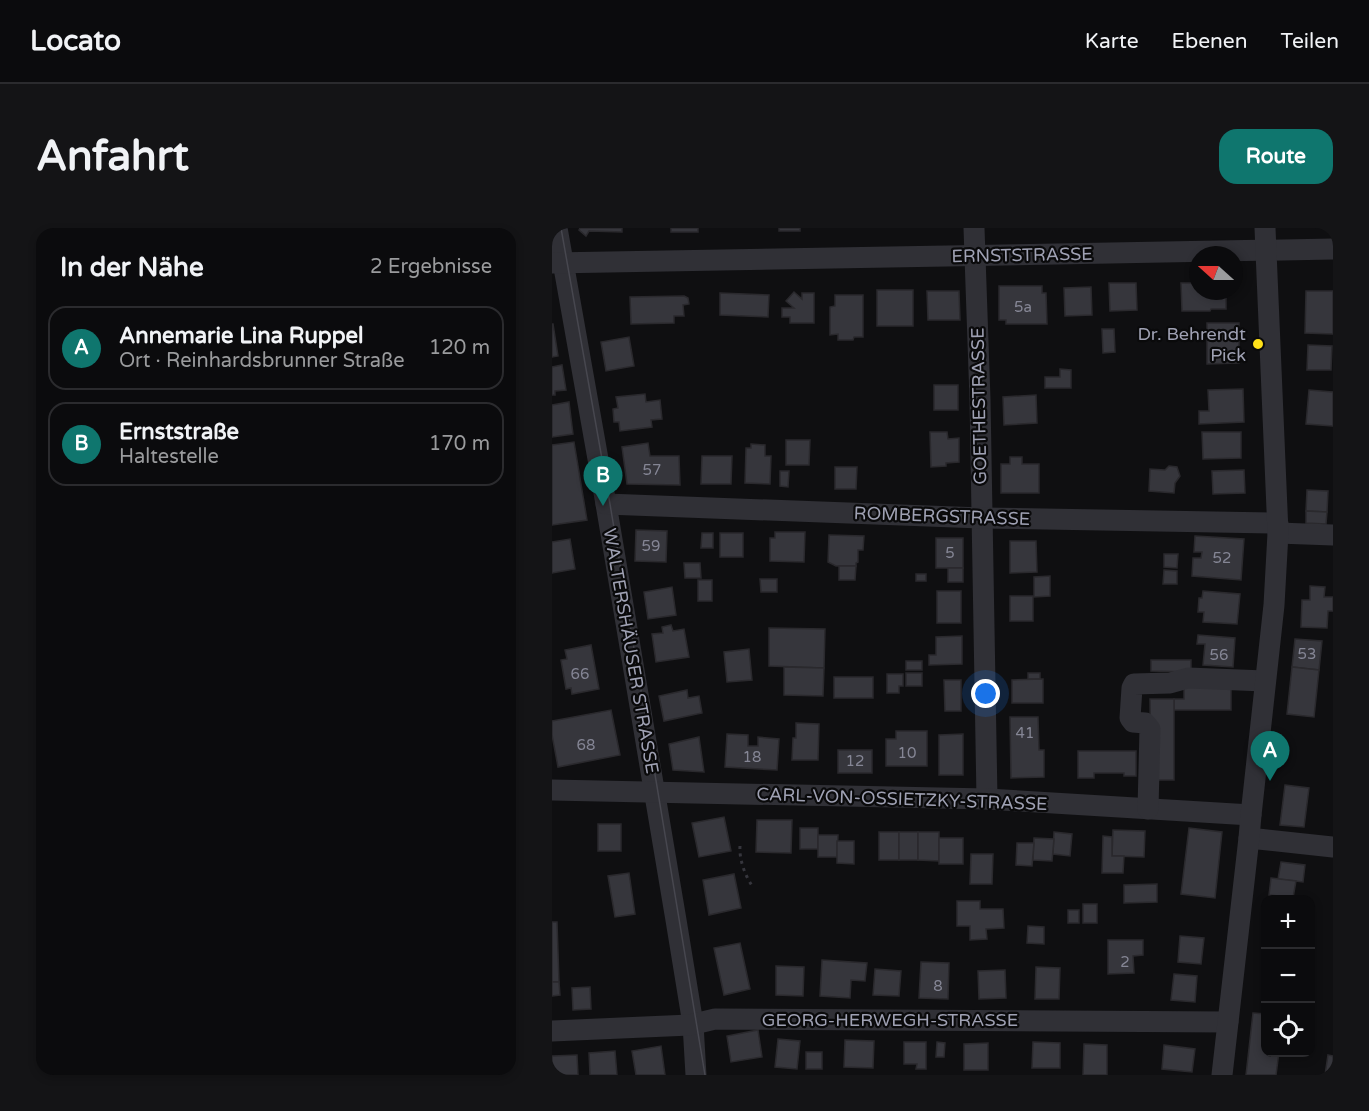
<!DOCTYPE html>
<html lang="de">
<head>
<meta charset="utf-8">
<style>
  body { margin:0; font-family:"Varela Round",sans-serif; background:#141416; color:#f1f3f6 }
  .controls { position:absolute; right:18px; bottom:18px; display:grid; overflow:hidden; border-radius:12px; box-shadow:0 3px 9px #0003 }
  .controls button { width:54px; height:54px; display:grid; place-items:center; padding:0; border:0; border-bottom:2px solid #2b2b2e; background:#0b0b0d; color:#f1f3f6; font:30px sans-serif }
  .compass { position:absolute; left:637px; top:18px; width:54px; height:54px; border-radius:50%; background:#0b0b0d; box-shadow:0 3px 9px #0003; rotate:291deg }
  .you { position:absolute; left:434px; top:466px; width:21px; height:21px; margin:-15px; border:4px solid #fff; border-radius:50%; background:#1a73e8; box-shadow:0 0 0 9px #1a73e833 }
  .badge { display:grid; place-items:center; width:39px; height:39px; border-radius:50%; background:#0f766e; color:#fff; font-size:20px; font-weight:700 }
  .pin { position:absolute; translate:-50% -50px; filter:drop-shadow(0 2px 3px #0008) }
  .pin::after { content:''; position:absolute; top:32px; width:21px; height:18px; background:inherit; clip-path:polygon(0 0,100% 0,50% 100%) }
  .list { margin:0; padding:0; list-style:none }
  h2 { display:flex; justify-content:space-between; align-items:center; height:78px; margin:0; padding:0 24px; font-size:26px }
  h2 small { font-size:20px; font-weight:400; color:#9a9b9d }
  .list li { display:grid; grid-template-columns:39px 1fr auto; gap:18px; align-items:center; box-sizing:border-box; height:84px; margin:0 12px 12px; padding:0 12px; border:2px solid #2b2b2e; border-radius:18px }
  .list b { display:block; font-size:22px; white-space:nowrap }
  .list p { margin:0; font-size:20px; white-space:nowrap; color:#9a9b9d }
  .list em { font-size:20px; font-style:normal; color:#9a9b9d }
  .icon { flex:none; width:33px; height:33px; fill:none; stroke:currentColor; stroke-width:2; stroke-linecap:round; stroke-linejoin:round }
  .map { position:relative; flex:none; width:781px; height:847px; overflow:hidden; border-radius:18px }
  header { display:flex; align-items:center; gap:36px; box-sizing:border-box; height:84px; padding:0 30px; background:#0b0b0d; border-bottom:2px solid #2b2b2e }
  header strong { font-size:28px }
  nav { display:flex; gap:33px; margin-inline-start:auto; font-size:21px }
  .intro { display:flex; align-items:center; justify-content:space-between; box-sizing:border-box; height:144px; padding:0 36px }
  h1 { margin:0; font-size:42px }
  .button { padding:15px 27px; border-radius:18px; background:#0f766e; color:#fff; font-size:21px; font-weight:700 }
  main { display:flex; gap:36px; padding:0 36px }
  aside { flex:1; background:#0b0b0d; border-radius:18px; box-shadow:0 3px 9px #0003 }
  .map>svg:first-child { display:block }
  .building { fill:#36363c; stroke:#2a292d; stroke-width:1.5 }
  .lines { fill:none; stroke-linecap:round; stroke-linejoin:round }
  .path { stroke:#36363d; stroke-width:3; stroke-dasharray:3 4.5; stroke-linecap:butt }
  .minor { stroke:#303036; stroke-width:21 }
  .tram { stroke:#47474f; stroke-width:1.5 }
  .poi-dot { fill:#ffe119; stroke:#0a0a0b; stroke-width:2 }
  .labels { text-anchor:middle; stroke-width:4.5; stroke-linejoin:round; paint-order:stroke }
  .number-label { font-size:15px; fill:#858695 }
  .street-label { font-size:18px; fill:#9fa1b3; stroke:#0a0a0b }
  .poi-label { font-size:18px; fill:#9fa1b3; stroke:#0a0a0b; text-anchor:end }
</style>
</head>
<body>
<header>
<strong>Locato</strong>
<nav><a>Karte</a><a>Ebenen</a><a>Teilen</a></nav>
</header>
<div class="intro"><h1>Anfahrt</h1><a class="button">Route</a></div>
<main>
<aside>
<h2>In der Nähe<small>2 Ergebnisse</small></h2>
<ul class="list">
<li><span class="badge">A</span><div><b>Annemarie Lina Ruppel</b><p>Ort · Reinhardsbrunner Straße</p></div><em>120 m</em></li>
<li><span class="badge">B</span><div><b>Ernststraße</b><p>Haltestelle</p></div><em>170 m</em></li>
</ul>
</aside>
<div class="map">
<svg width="781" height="847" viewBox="0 0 781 847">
  <rect width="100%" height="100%" fill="#0f0f11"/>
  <g class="building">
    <polygon points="28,0 70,0 70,4 37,3 34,8 27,2"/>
    <rect x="119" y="0" width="27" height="4"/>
    <rect x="227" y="0" width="21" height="3"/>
    <polygon points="557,55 584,55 585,82 558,83"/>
    <polygon points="629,55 646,55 646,63 674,63 674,81 659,81 658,83 630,83"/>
    <polygon points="447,58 490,58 490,65 494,65 495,96 454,96 454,92 447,92"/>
    <polygon points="539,59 540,87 513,88 512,60"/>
    <rect x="325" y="62" width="36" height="36"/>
    <polygon points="375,63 407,63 408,92 376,92"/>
    <polygon points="754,63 781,63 781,106 753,105"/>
    <polygon points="242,64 250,71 250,65 262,65 262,95 238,95 238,89 230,89 230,80 242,80 234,73"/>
    <polygon points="168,65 217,67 216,89 168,87"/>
    <polygon points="283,67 311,67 311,109 302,109 301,112 286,112 286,106 278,107 278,79 283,78"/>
    <polygon points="132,68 136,70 137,76 131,77 132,88 122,88 122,95 79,96 78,69"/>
    <polygon points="655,95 687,95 687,135 655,136"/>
    <polygon points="0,96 1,96 6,128 0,129"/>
    <polygon points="550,101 562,101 563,124 551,125"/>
    <polygon points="77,109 82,138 54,143 49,114"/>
    <polygon points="756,117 780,118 779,142 755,142"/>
    <polygon points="10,137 14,162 3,163 3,167 0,167 0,139"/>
    <polygon points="508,141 519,142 519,160 493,160 493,149 508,149"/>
    <rect x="382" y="157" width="24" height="25"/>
    <polygon points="691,161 692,194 647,196 647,183 657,183 656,162"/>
    <polygon points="757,162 781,164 781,198 754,196"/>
    <polygon points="93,166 94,174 108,172 110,191 99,192 100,199 68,203 67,194 62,194 61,181 66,180 64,169"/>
    <polygon points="484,167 485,195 452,197 451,169"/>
    <polygon points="17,174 21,206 0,209 0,177"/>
    <polygon points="378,204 395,204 396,211 407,210 407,234 394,235 394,238 379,239"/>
    <polygon points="650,204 689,204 689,230 651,231"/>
    <polygon points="234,212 258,212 257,237 234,237"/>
    <polygon points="22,214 35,292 0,297 0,217"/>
    <polygon points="96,215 98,228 127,228 128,257 75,256 70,219"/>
    <polygon points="199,216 213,217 213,228 219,228 218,256 193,255 194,220 199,220"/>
    <polygon points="150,228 180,228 179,256 149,256"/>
    <polygon points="458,229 470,229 470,236 487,236 487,265 449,265 449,236 458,236"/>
    <polygon points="617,238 625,239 628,248 623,255 622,265 597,263 598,241 613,242"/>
    <polygon points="283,239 305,239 304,261 283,261"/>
    <polygon points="692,242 693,265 661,266 660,243"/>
    <polygon points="228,243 237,243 236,259 228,258"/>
    <polygon points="755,262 776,263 775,284 754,283"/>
    <polygon points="754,283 775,284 774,296 754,295"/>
    <polygon points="84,302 115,303 114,334 83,333"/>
    <polygon points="223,304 253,304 252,334 218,333 218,310 223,310"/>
    <polygon points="150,305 161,305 161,320 149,320"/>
    <rect x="168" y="305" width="23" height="24"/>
    <polygon points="277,307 312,308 311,322 306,322 306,334 304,335 304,338 284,338 276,334"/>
    <polygon points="643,308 692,311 689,352 640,348 641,330 649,330 650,324 642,324"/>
    <rect x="384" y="310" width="27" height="30"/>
    <polygon points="18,311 23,341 0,345 0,314"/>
    <polygon points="458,313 484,313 485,344 458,345"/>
    <polygon points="612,326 626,326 625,340 612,339"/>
    <polygon points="132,335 148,335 149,350 133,350"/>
    <polygon points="287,338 304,338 303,352 287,352"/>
    <rect x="396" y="340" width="15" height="14"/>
    <polygon points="612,342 625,343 625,356 611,356"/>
    <rect x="364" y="346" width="10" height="7"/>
    <polygon points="498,348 498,368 482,369 482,349"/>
    <polygon points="208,351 225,351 225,364 209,364"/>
    <rect x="146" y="352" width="14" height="21"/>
    <polygon points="758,358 773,359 772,369 781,369 781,383 776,383 775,400 749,399 750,372 758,372"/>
    <polygon points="120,359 124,387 96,391 92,364"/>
    <rect x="385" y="363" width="24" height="32"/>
    <polygon points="651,363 688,366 685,396 651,394 652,384 646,384 647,370 650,370"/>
    <rect x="458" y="368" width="23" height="25"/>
    <polygon points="119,397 121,403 132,401 137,429 104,434 100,406 111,405 110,399"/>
    <polygon points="217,400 273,401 272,440 217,438"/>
    <polygon points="646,407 683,410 681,439 651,437 653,416 645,416"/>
    <polygon points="410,408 410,436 377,437 377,427 384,427 384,409"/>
    <polygon points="743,411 770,413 767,442 740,439"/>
    <polygon points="39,417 47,461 20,466 19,460 14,461 9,432 15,431 13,422"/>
    <polygon points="197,421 200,452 175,454 172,424"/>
    <polygon points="599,432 639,432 639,444 599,443"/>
    <rect x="354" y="433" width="16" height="9"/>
    <polygon points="232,439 272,440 271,468 232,467"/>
    <polygon points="740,439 767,442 762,489 735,486"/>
    <rect x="354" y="445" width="16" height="13"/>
    <rect x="476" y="445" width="12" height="6"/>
    <polygon points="335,446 351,446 351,458 347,458 347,465 335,465"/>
    <rect x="282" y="449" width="39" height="21"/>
    <polygon points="491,451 491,475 460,475 460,452"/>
    <polygon points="392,452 409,452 409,483 393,483"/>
    <polygon points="632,457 679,457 679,482 622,482 622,471 632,471"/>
    <polygon points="135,462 136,470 147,468 150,485 112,493 107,468"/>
    <polygon points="598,471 622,471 622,552 599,552"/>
    <polygon points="59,482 68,527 6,539 0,507 0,493"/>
    <polygon points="458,489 486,489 487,522 492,522 492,549 459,550"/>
    <polygon points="244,495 267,496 266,532 240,532 241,510 244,510"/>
    <polygon points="344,503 375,503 375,538 334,538 334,511 344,511"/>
    <polygon points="175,506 196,507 196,518 206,518 206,509 227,511 225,542 173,539"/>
    <polygon points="411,506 411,547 387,547 387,507"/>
    <polygon points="147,509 152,544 121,542 117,516"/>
    <rect x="286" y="522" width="34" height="23"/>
    <polygon points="526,523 584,523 584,548 572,548 572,545 542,545 542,550 526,550"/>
    <polygon points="733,557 757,560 752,599 728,597"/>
    <polygon points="172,589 179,623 147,629 140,595"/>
    <polygon points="205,592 240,592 239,625 204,624"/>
    <rect x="46" y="596" width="23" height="27"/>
    <rect x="248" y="600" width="18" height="21"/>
    <polygon points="637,600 670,604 663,670 629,666"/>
    <polygon points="561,602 593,603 592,629 560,628"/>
    <rect x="327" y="604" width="20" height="28"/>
    <rect x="347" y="604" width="19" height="28"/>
    <polygon points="366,604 387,604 387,633 366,632"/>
    <polygon points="502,604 520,606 518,628 501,626"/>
    <polygon points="266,607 286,607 285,629 266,629"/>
    <polygon points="551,608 560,609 560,628 572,628 571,645 550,645"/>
    <rect x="387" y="610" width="24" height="26"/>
    <polygon points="482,610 502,611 500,633 481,632"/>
    <polygon points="285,613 302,613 302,636 285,635"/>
    <polygon points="465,615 482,615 480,638 464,637"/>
    <polygon points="419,626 441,626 440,656 418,656"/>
    <polygon points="729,634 753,637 751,654 726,651"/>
    <polygon points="77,645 83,686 63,689 56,648"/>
    <polygon points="182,646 189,680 157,687 151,652"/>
    <polygon points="719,650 744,653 741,670 717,667"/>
    <polygon points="605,656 605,674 572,675 572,657"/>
    <polygon points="405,673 428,673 428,681 451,681 452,700 434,701 435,711 418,712 418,698 405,698"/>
    <rect x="531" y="676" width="14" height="19"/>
    <rect x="516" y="682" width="11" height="13"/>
    <polygon points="0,694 5,694 7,754 0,754"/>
    <polygon points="476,698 492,699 492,716 475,715"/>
    <polygon points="628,708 652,710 649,736 626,734"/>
    <polygon points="556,712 591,712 591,727 581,728 582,745 556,746"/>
    <polygon points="188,715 198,761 172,767 162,720"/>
    <polygon points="270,732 315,735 313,753 299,752 298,770 268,768"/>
    <polygon points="369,734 397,735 396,771 367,770"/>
    <polygon points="224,738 252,739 251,768 224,767"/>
    <polygon points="484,739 508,740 507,771 483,771"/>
    <polygon points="323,741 349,743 347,768 321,767"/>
    <polygon points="453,742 454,770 427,771 426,743"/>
    <polygon points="622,746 645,748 643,774 619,772"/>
    <polygon points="0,754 7,754 8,767 0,768"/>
    <polygon points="38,759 39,781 21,782 20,760"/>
    <polygon points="701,785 714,786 714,824 727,824 724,847 694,847"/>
    <polygon points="206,802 210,829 179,834 175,808"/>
    <polygon points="226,811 248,813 245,841 223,839"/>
    <polygon points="293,812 322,813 321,840 292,839"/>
    <polygon points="352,814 374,814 374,841 364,841 365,836 352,836"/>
    <polygon points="385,814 393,815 392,829 384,829"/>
    <polygon points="481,814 508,815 508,840 480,840"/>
    <polygon points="436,815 436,842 412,842 412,816"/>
    <polygon points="532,816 555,817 555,847 531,847"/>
    <polygon points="612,817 643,821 640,844 610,841"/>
    <polygon points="109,818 113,847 84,847 80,823"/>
    <polygon points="63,823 65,847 38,847 37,825"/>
    <rect x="254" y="824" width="16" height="17"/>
    <polygon points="25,827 26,847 0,847 0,828"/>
    <polygon points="776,827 781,828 781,847 773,847"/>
  </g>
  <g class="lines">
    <path class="path" d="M188,618C187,631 193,648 201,659"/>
    <g class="minor">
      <polyline points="5,0 54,276 124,692 141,796 144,847"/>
      <polyline points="422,0 428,171 435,571"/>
      <polyline points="0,35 781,21"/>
      <polyline points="54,276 429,290 726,295"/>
      <polyline points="726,305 781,307"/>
      <polyline points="0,562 435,571 699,587"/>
      <polyline points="596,581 598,501 593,495 581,494 578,490 580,460 582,456 618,455 636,450 713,453"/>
      <polyline points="697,610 781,619"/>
      <polyline points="0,803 138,797 163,791 676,794"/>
      <polyline points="670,847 697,610 699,587 722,377 726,305 713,0"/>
    </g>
    <polyline class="tram" points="9,0 58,276 153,847"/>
  </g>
  <circle class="poi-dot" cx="706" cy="116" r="6"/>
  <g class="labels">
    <g class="number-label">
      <text x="471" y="84">5a</text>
      <text x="100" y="247">57</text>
      <text x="99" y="323">59</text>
      <text x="398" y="330">5</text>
      <text x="670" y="335">52</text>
      <text x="755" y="431">53</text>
      <text x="667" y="432">56</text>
      <text x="28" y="451">66</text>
      <text x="473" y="510">41</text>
      <text x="34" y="522">68</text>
      <text x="355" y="530">10</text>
      <text x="200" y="534">18</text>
      <text x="303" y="538">12</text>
      <text x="573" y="739">2</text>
      <text x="386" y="763">8</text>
    </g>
    <g class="street-label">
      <text transform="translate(470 27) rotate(-1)" y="6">ERNSTSTRASSE</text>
      <text transform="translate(427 178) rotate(-91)" y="6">GOETHESTRASSE</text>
      <text transform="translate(390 288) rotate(2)" y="6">ROMBERGSTRASSE</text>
      <text transform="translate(79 423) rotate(80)" y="6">WALTERSHÄUSER STRASSE</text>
      <text transform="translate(350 571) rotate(2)" y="6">CARL-VON-OSSIETZKY-STRASSE</text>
      <text x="338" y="798">GEORG-HERWEGH-STRASSE</text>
    </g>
    <g class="poi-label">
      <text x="694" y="112">Dr. Behrendt<tspan x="694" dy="21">Pick</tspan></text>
    </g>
  </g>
</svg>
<div class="controls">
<button>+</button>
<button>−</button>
<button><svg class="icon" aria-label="locate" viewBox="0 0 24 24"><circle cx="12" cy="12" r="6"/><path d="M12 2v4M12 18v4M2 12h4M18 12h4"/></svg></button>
</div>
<svg class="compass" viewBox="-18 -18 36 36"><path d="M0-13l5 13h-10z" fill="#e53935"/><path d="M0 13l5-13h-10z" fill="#9a9b9d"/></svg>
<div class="you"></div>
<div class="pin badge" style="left:718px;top:553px">A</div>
<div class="pin badge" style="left:51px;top:278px">B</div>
</div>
</main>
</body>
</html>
